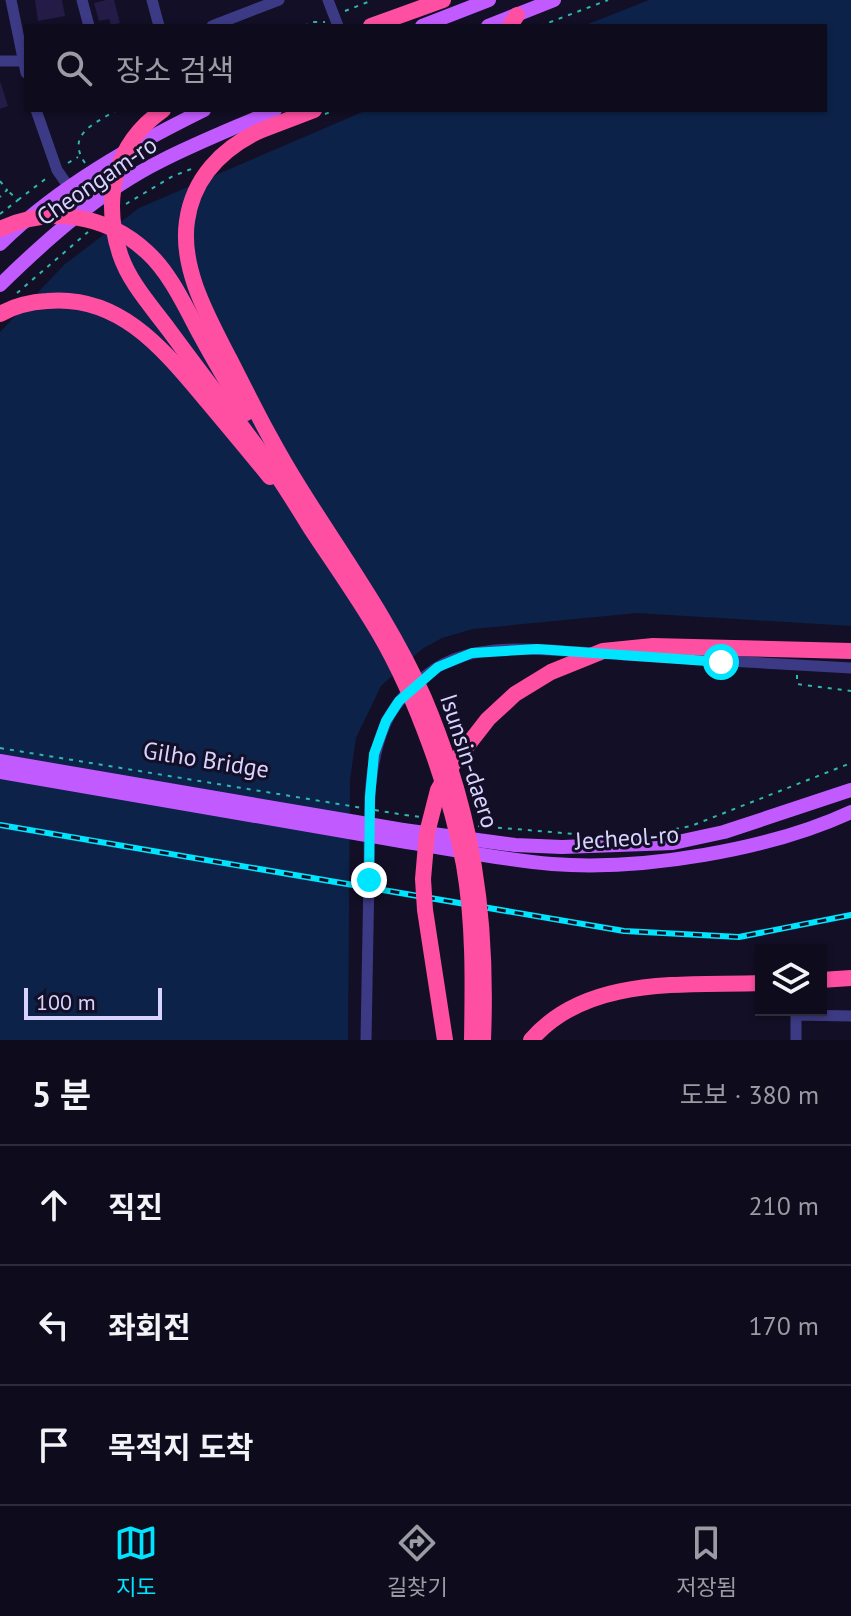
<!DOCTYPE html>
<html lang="ko">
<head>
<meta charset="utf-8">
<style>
  body { margin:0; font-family:"PT Sans","Noto Sans KR",sans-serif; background:#171425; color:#f1f3f6 }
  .controls { position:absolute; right:24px; bottom:24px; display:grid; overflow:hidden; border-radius:0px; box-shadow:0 2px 6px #0004 }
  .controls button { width:72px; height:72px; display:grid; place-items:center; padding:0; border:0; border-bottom:2px solid #2e2b3b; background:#0e0b1c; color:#f1f3f6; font:40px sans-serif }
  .scale { position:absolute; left:24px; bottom:20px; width:138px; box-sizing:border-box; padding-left:8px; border:4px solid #d9d4ff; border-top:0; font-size:22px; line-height:28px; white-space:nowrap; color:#d9d4ff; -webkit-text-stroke:6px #130f26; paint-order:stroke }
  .stop { position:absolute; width:24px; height:24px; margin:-18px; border:6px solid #00e5ff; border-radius:50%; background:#fff }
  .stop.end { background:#00e5ff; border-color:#fff; box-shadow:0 2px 8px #0008 }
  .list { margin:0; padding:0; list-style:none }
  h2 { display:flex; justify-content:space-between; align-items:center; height:104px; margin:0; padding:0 32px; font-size:34px }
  h2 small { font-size:26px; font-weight:400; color:#9b9ba3 }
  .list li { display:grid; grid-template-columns:52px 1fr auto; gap:24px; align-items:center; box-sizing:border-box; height:120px; padding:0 32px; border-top:2px solid #2e2b3b }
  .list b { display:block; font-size:30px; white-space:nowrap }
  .list em { font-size:26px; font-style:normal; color:#9b9ba3 }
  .icon { flex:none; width:44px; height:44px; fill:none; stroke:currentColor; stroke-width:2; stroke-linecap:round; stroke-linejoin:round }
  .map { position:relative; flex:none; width:851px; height:1040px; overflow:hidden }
  .search { position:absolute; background:#0e0b1c; box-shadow:0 2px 6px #0004; left:24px; right:24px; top:24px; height:88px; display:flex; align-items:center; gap:20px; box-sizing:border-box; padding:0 28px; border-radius:0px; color:#9b9ba3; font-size:30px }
  .sheet { height:464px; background:#0e0b1c }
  nav { display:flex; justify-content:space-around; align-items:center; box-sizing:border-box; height:112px; border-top:2px solid #2e2b3b; background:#0e0b1c; font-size:22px; color:#9b9ba3 }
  nav a { display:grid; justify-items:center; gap:4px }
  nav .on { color:#00e5ff }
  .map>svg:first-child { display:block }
  .water { fill:#0c2248 }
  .building { fill:#241b47 }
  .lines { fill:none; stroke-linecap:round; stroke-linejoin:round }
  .path { stroke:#2fb8b0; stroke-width:2; stroke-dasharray:4 6; stroke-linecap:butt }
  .minor { stroke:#3d3a85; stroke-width:11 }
  .major { stroke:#c25bff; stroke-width:14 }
  .highway { stroke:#ff4fa3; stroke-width:16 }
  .rail-casing { stroke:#00e5ff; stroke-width:6 }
  .rail { stroke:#130f26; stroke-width:3; stroke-dasharray:9; stroke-linecap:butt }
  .path-bridge { stroke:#2fb8b0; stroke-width:2; stroke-dasharray:4 6; stroke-linecap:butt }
  .major-bridge { stroke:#c25bff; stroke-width:14 }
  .highway-bridge { stroke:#ff4fa3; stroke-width:16 }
  .route { stroke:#00e5ff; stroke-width:10 }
  .labels { text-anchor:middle; stroke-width:6; stroke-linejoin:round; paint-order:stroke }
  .street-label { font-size:24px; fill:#d9d4ff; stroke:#130f26 }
</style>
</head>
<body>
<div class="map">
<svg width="851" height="1040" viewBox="0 0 851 1040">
  <rect width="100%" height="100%" fill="#130f26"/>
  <polygon class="water" points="649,0 851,0 851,626 637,613 473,629 442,638 422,649 381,686 356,738 350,780 348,1040 0,1040 0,332 65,264 139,208 367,110 825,110 825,26 583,26"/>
  <g class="building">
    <polygon points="35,0 62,0 65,16 38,21"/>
    <polygon points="106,0 114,0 120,23 111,25 109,19 99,21 94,3"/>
    <polygon points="0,81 8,106 0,109"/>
  </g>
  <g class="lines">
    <g class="path">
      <polyline points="345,11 373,0"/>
      <polyline points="304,26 313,22 325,22"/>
      <polyline points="540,26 608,0"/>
      <polyline points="325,114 336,110"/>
      <polyline points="68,163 78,157"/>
      <path d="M85,163C65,134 96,123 117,110"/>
      <polyline points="0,181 7,190 0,197"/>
      <polyline points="18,200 48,177"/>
      <polyline points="126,204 173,176 194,168"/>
      <polyline points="0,214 18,200 7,190"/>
      <polyline points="17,293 88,232"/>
      <polyline points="797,675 797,684 851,691"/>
      <polyline points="405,815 420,817"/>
      <polyline points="478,826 575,834"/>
      <polyline points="665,831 691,826 851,763"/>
    </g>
    <g class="minor">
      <polyline points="11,0 26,73"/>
      <polyline points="82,0 89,26"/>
      <polyline points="152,0 159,26"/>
      <polyline points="328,0 338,26"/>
      <polyline points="212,26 279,0"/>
      <polyline points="0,61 23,61"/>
      <polyline points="36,110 57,170 85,210"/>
      <polyline points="623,655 851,668"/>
      <path d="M366,1040C367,985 368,930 369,875C370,825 365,772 385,725C396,698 428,669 454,659C497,643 549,650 593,653"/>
      <polyline points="796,1040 796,1015 851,1016"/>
    </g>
    <g class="major">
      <polyline points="422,26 489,0"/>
      <polyline points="488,26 554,0"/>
      <path d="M0,244C58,187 131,146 204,110"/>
      <path d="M0,285C48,238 101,191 161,161C198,142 237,127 275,110"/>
      <polyline points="403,830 515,845 562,847 673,843 724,832 851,790"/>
      <path d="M401,841C452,849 502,860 552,864C642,871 769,850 851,812"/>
    </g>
    <g class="highway">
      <polyline points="371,26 443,0"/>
      <polyline points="510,26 517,15"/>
      <polyline points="259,131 314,110"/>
      <path d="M0,314C14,306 31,302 47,301C120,294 164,350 207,401C228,426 249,451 270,477"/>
      <polyline points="821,980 851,978"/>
      <path d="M531,1040C587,975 683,986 761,983"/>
    </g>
    <g class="rail-casing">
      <polyline id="rail" points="0,825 624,931 739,937 851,915"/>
    </g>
    <use href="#rail" class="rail"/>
    <polyline class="path-bridge" points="0,748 405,815"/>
    <g class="major-bridge">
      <polyline points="0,761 403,830"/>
      <polyline points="0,772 401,841"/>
    </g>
    <g class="highway-bridge">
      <path d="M163,110C114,144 102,199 120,254C129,282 152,307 169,330C199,371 230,411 260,451C278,475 294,501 310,527C333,562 358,597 379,633C416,696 451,794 464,865C474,923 473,982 472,1040"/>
      <path d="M259,131C222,149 193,178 187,221C180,268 208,317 229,358C252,403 274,448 301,490C344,559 391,623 424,698C473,814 488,915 483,1040"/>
      <path d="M0,229C50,206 106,214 147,252C170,273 185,306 200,334C214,360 230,387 246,413"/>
      <polyline points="445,1040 425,910 423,879 427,833 438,790 453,764 488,719 515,694 551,672 603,651 653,646 851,651"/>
    </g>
  </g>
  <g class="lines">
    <polyline class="route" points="369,880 370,797 374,754 386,721 399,701 438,667 472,653 537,649 721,662"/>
  </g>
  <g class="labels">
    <g class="street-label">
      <text transform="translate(97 181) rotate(-34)" y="8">Cheongam-ro</text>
      <text transform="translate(206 760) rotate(9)" y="8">Gilho Bridge</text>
      <text transform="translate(469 761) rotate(72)" y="8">Isunsin-daero</text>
      <text transform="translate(627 838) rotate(-4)" y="8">Jecheol-ro</text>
    </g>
  </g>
</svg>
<div class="controls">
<button><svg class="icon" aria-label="layers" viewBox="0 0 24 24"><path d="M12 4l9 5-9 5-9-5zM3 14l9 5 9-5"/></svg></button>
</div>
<div class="scale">100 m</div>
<div class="stop" style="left:721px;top:662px"></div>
<div class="stop end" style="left:369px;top:880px"></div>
<div class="search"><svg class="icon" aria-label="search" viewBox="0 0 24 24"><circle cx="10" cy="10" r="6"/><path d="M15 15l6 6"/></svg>장소 검색</div>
</div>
<section class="sheet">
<h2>5 분<small>도보 · 380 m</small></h2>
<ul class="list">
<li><svg class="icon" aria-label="ahead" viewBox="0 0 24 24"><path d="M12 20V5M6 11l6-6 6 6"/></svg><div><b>직진</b></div><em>210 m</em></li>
<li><svg class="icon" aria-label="left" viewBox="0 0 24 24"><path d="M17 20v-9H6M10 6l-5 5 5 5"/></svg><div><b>좌회전</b></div><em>170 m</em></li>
<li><svg class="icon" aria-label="arrive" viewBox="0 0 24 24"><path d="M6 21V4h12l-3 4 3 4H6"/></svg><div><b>목적지 도착</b></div></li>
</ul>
</section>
<nav>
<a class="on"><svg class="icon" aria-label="map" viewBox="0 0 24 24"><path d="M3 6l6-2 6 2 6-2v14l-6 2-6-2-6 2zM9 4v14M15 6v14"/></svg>지도</a>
<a><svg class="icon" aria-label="directions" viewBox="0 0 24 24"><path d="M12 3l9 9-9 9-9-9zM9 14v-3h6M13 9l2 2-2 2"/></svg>길찾기</a>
<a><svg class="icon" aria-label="saved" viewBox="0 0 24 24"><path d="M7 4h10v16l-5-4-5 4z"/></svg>저장됨</a>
</nav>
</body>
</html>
